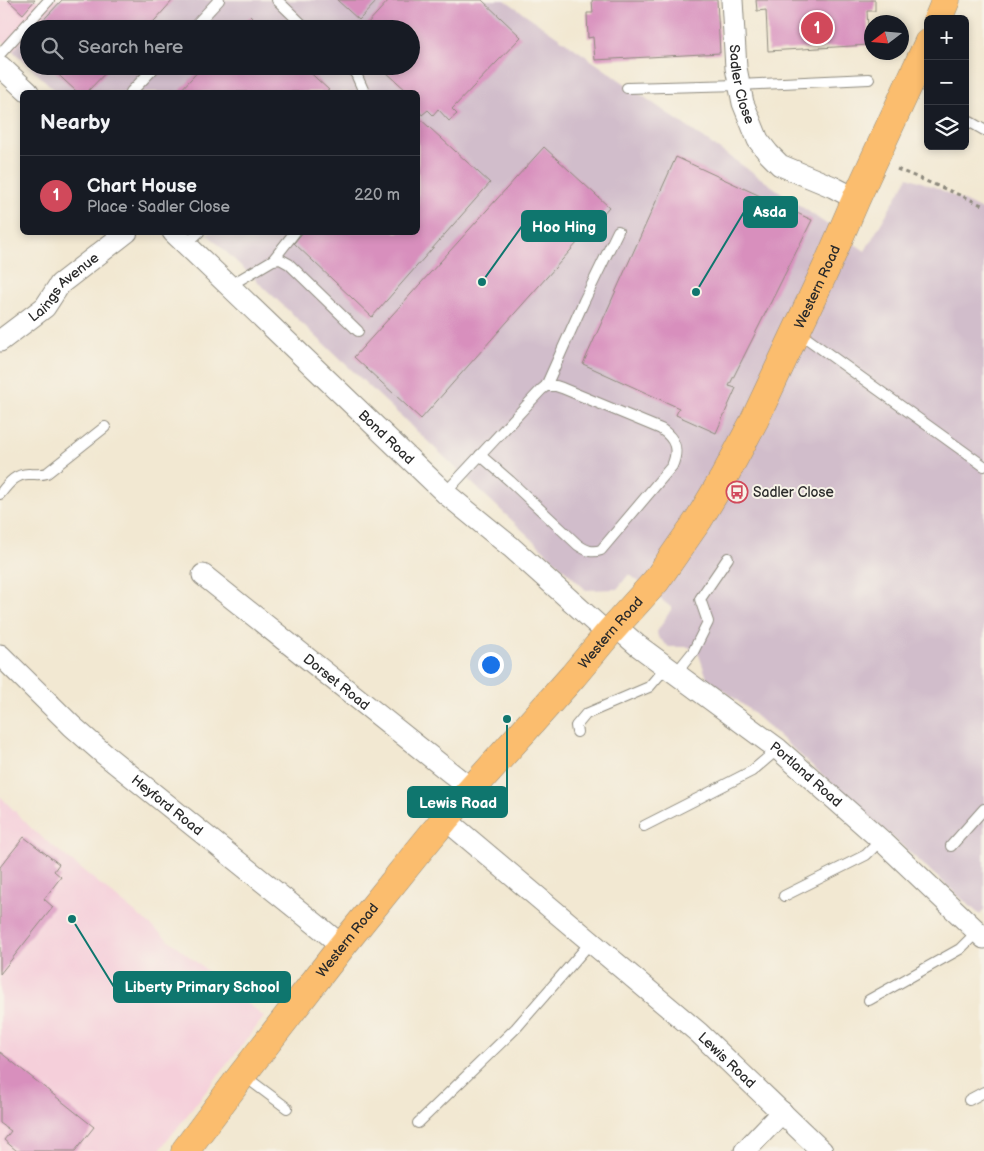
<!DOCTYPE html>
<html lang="en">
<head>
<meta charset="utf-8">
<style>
  body { margin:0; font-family:"Balsamiq Sans",sans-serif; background:#242831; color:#f1f3f6 }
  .controls { position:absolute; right:15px; top:15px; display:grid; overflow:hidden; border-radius:8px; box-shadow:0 2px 8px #0003 }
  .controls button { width:45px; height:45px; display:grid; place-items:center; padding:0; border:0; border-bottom:1px solid #363941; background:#171b24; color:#f1f3f6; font:25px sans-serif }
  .compass { position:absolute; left:864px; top:15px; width:45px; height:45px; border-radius:50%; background:#171b24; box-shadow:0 2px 8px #0003; rotate:254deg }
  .you { position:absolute; left:490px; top:664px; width:18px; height:18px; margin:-12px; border:4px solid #fff; border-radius:50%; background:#1a73e8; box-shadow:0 0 0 8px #1a73e833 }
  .badge { display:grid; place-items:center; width:32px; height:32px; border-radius:50%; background:#d1495b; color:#fff; font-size:16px; font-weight:700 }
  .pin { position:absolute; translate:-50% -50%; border:2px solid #fff; box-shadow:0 1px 5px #0006 }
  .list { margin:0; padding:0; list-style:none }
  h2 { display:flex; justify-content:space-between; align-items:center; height:65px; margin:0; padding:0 20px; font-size:21px }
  h2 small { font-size:16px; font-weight:400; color:#9ea1a6 }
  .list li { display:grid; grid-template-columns:32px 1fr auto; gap:15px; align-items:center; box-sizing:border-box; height:80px; padding:0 20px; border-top:1px solid #363941 }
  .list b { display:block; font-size:19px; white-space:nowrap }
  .list p { margin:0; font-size:16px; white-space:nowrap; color:#9ea1a6 }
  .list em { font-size:16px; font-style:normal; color:#9ea1a6 }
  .icon { flex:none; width:28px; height:28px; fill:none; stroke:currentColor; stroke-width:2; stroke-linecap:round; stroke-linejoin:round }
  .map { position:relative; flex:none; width:984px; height:1151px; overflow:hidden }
  .search { position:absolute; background:#171b24; box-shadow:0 2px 8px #0003; left:20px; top:20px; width:400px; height:55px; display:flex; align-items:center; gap:12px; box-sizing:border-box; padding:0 18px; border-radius:28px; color:#9ea1a6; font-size:19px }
  .panel { position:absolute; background:#171b24; box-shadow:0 2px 8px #0003; left:20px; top:90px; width:400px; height:145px; border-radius:8px }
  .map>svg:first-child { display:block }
  .built { fill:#f5cfda }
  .industrial { fill:#d1bdcb }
  .building { fill:#d88fbd }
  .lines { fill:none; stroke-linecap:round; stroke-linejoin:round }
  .service-casing { stroke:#8e8a7e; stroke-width:12 }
  .minor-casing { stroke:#8e8a7e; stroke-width:23 }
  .primary-casing { stroke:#8e8a7e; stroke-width:29 }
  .path { stroke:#8e8a7e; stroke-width:3; stroke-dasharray:4 4; stroke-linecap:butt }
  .service { stroke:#fff; stroke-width:10 }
  .minor { stroke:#fff; stroke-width:21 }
  .primary { stroke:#fbbd6e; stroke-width:28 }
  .labels { text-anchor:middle; stroke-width:4; stroke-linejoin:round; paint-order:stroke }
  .street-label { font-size:14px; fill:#2b2b2b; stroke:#f7f3e8 }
  .poi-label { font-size:14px; fill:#2b2b2b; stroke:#f7f3e8; text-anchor:start }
  .leader { fill:none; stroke:#0f766e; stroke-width:2 }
  .callout-dot { fill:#0f766e; stroke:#f7f3e8; stroke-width:2 }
  .callout { fill:#0f766e; stroke:#0f766e; stroke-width:2 }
  .callout-label { font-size:15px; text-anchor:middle; font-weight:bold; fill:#fff }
</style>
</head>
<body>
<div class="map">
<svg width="984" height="1151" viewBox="0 0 984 1151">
  <rect width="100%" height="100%" fill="#f7f3e8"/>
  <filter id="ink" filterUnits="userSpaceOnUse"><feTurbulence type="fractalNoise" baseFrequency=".02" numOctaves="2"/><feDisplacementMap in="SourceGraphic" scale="10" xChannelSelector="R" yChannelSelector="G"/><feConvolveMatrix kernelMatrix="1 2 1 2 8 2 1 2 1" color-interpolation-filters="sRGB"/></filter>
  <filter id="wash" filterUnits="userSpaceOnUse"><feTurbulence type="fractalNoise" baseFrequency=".0096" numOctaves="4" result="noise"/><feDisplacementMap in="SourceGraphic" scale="20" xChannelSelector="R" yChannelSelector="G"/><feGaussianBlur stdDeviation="1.12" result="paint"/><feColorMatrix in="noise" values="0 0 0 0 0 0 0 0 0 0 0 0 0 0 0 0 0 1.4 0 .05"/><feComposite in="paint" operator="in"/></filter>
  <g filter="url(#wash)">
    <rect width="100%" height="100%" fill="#f2e8d2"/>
    <g class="built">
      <polygon points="0,0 58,0 32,29 29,29 29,33 13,51 0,39"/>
      <polygon points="0,796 33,830 264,1017 159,1151 0,1151"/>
    </g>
    <g class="industrial">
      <polygon points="58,0 505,0 865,251 908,177 937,188 984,211 984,910 980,915 746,707 707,678 699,655 689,647 669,647 658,637 657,632 672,608 629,574 617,589 586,590 206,233 418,232 418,92 57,92 29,66 411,66 411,29 32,29"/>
      <polygon points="29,33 29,66 13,51"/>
    </g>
    <g id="blocks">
      <g class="building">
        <polygon points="8,0 35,0 23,14"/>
        <polygon points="62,0 173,0 147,29 35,29"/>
        <polygon points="337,0 378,0 359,20"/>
        <polygon points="389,0 482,0 521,37 452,109 457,114 449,121 438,109 433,115 428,110 422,115 418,110 418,92 408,92 385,71 390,66 411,66 411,29 369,29 366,25"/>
        <polygon points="592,0 717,0 720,53 595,60 593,37 588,38 587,13 593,13"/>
        <polygon points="756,0 875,0 875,11 867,11 869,45 768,51 766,10 757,11"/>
        <polygon points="250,16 263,29 238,29"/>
        <polygon points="49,66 112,66 87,92 77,92"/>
        <polygon points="203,66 303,66 329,90 326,92 179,92"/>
        <polygon points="418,117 490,183 372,317 294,243 303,232 418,232"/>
        <polygon points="544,147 609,207 421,419 354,357"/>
        <polygon points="676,157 812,220 729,386 736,388 716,433 676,415 679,408 583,364"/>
        <polygon points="24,837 59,864 54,871 61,877 44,899 53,907 0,974 0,867"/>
        <polygon points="0,1052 94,1127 75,1151 17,1151 4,1140 11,1131 0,1123"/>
      </g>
    </g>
  </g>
  <g filter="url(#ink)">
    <use href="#blocks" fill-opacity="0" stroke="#8e8a7e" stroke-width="1"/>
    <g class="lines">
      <g class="service-casing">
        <g id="service">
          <polyline points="277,0 307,29"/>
          <polyline points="192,29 219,0"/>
          <polyline points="0,54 49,0"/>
          <polyline points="348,66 356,74 364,92"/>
          <polyline points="627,88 739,85 869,79"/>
          <polyline points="131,92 156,66"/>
          <polyline points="965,119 984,130"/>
          <polyline points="186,244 199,232"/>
          <polyline points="273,260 295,232"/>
          <polyline points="229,286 273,260 280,259 289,264 358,331"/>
          <polyline points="798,332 984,466"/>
          <polyline points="546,386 584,301 618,231"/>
          <path d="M445,493L541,390L546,386H556L562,388L661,429C676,439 679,450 672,466L601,550C592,553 587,551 578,545L510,481L480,455"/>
          <path d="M0,494C8,484 16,473 30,474C36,474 41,475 47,473L105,427"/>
          <polyline points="676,673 693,652 708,622 700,599 728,558"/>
          <polyline points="577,732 576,726 586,714 649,687 667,666"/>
          <polyline points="644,826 752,771 778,749"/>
          <polyline points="951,846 984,809"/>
          <polyline points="784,896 866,855 881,840"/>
          <polyline points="869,1000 960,949 977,932"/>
          <polyline points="243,1075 287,1108"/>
          <polyline points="969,1100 984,1092"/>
          <polyline points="418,1123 516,1028 591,942"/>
        </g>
      </g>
      <g class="minor-casing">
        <g id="minor">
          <path id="s1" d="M732,0L736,68L743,103L758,140L769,154L780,165L833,187L856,199"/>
          <polyline points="0,66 28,92"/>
          <path id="s2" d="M173,232L445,493L511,547L608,634"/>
          <path id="s3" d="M0,341L45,307L60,284L127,232"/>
          <path id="s4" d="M203,575L471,789"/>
          <path id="s5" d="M615,626L637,645L778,749L881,840L984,938"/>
          <path id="s6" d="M0,655L72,726L104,754L323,930L342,946"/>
          <path id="s7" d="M445,819L699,1033L822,1151"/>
          <polyline points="745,1151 782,1112"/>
        </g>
      </g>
      <g class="primary-casing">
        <g id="primary">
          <polyline points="938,19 946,0"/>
          <path id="s8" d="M185,1151L242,1075L342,946L413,858L445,819L573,676L608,634L656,581L699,519L723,479L754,421L827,266L856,199L928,43"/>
        </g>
      </g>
      <polyline class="path" points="897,169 962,196 984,206"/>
      <use href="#service" class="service"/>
      <use href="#minor" class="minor"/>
      <use href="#primary" class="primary"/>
    </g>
  </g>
  <defs>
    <g id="bus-ring" transform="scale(1.125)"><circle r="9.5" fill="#f7f3e8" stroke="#d1495b" stroke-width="1.5"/><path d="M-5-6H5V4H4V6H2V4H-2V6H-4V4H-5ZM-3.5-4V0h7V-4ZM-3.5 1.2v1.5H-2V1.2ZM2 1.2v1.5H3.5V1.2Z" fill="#d1495b"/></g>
  </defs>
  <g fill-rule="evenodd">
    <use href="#bus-ring" x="737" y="492"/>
  </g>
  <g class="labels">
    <g class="street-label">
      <text dy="5" stroke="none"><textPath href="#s1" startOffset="85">Sadler Close</textPath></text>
      <text dy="5" stroke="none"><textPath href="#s8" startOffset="1076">Western Road</textPath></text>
      <text dy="5" stroke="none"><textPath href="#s3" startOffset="84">Laings Avenue</textPath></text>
      <text dy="5" stroke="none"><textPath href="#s2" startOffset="296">Bond Road</textPath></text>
      <text dy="5" stroke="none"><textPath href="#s8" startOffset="671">Western Road</textPath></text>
      <text dy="5" stroke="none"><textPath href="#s4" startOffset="171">Dorset Road</textPath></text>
      <text dy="5" stroke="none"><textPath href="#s5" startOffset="242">Portland Road</textPath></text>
      <text dy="5" stroke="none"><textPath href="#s6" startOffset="225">Heyford Road</textPath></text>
      <text dy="5" stroke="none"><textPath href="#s8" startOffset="266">Western Road</textPath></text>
      <text dy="5" stroke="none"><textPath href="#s7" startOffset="371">Lewis Road</textPath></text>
    </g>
    <g class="poi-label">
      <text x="753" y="497">Sadler Close</text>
    </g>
  </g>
  <path class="leader" d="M696 292L744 212M482 282L522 226M507 719L507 802M72 919L114 987"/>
  <g class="callout-dot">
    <circle cx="696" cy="292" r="5"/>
    <circle cx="482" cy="282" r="5"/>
    <circle cx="507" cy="719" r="5"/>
    <circle cx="72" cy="919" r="5"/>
  </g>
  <g class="callout">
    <rect x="744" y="197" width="53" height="30" rx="5"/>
    <rect x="522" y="211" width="84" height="30" rx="5"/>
    <rect x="408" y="787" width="99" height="30" rx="5"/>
    <rect x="114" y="972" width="176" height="30" rx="5"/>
  </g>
  <g class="callout-label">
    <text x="770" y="217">Asda</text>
    <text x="564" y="232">Hoo Hing</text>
    <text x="458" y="808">Lewis Road</text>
    <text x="202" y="992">Liberty Primary School</text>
  </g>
</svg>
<div class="controls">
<button>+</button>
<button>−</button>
<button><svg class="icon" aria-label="layers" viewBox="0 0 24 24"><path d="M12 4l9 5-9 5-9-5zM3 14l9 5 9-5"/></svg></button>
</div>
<svg class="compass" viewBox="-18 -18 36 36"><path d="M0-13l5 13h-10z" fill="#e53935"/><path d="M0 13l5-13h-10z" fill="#9ea1a6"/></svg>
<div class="you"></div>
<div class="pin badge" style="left:817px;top:28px">1</div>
<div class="search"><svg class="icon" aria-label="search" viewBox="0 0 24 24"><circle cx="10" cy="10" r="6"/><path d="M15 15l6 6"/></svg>Search here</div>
<section class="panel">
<h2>Nearby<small></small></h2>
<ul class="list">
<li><span class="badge">1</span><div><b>Chart House</b><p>Place · Sadler Close</p></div><em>220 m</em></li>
</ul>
</section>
</div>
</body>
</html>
